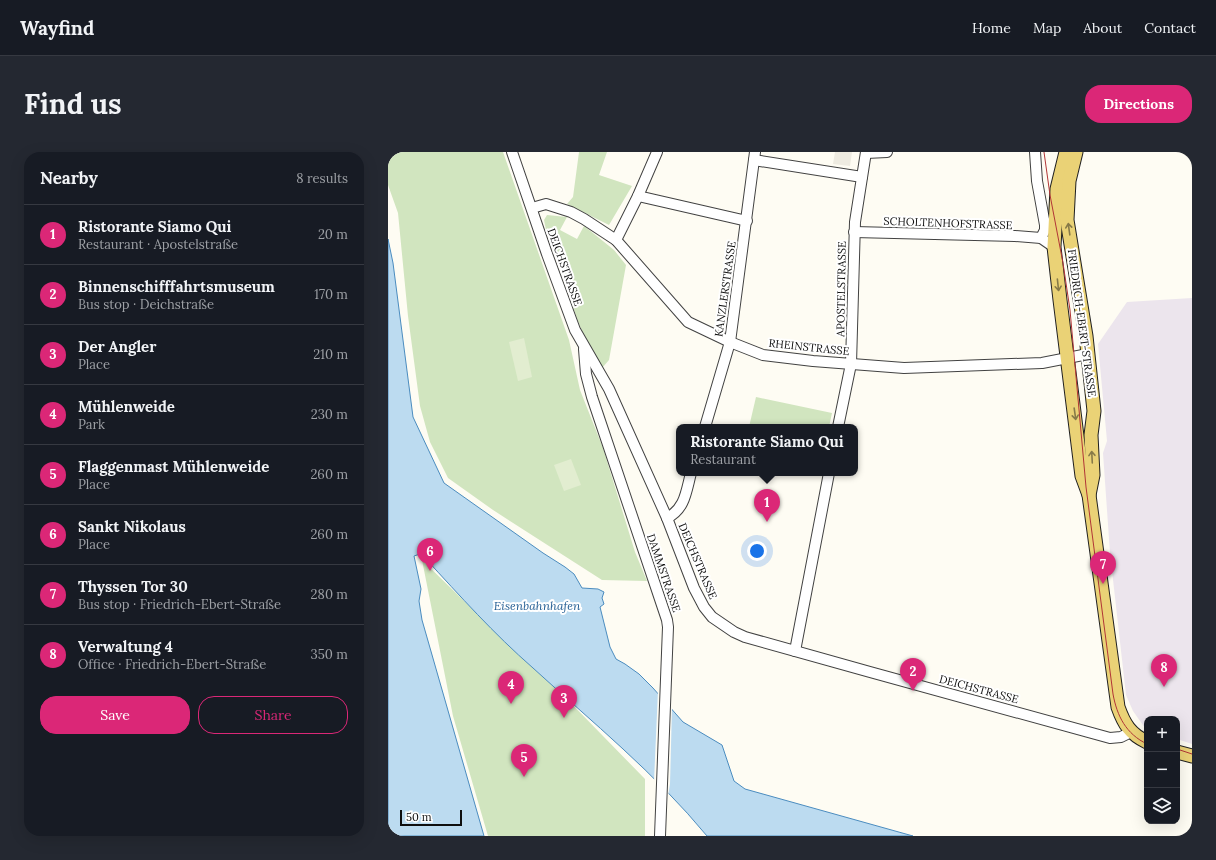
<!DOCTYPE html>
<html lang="en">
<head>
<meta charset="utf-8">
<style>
  body { margin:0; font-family:Lora,serif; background:#242831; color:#f1f3f6 }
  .controls { position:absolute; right:12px; bottom:12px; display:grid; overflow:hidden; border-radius:8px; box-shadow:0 4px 16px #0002 }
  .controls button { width:36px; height:36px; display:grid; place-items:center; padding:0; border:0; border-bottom:1px solid #363941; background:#171b24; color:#f1f3f6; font:20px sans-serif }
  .scale { position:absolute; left:12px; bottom:10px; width:62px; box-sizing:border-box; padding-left:4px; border:2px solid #0f0f0f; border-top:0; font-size:11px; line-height:14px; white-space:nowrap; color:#0f0f0f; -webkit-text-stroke:3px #fff; paint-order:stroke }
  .you { position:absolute; left:369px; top:399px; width:14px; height:14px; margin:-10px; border:3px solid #fff; border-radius:50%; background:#1a73e8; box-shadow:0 0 0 6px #1a73e833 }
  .badge { display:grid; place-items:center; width:26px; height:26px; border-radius:50%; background:#db2777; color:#fff; font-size:13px; font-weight:700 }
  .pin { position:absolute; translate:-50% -33px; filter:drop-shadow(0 1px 2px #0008) }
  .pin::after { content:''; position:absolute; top:21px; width:14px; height:12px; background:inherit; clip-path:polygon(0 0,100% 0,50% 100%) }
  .popup { position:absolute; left:288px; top:272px; width:182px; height:52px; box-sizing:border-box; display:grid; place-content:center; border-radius:8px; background:#171b24; filter:drop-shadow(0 1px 3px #0005); font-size:13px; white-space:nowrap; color:#9ea1a6 }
  .popup b { font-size:15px; color:#f1f3f6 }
  .popup::after { content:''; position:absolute; left:50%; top:100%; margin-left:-8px; border:8px solid transparent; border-top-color:#171b24 }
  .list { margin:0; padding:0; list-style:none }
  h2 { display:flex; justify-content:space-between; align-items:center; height:52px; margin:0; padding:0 16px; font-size:17px }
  h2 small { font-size:13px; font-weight:400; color:#9ea1a6 }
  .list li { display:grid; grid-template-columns:26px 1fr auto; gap:12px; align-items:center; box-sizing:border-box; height:60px; padding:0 16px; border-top:1px solid #363941 }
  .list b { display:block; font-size:15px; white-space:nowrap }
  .list p { margin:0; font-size:13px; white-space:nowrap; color:#9ea1a6 }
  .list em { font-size:13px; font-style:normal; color:#9ea1a6 }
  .actions { display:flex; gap:8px; padding:12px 16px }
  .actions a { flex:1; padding:9px 0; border:1px solid #db2777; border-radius:16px; text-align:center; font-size:14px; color:#db2777 }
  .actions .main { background:#db2777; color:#fff }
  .icon { flex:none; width:22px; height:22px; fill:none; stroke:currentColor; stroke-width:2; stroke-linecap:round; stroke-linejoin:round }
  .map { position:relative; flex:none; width:804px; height:684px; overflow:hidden; border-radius:16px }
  header { display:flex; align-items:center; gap:24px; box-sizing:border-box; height:56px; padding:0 20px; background:#171b24; border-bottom:1px solid #363941 }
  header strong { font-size:19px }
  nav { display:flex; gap:22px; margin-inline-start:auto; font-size:14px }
  .intro { display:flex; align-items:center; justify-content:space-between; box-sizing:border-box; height:96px; padding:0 24px }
  h1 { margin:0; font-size:28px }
  .button { padding:10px 18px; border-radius:16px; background:#db2777; color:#fff; font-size:14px; font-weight:700 }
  main { display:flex; gap:24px; padding:0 24px }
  aside { flex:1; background:#171b24; border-radius:16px; box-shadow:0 4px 16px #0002 }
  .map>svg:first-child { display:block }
  .industrial { fill:#ece5ed }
  .green { fill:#d1e5bf }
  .pitch { fill:#e2edd0 }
  .plaza { fill:#eeebe1 }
  .water { fill:#bcdbf0; stroke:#4b8cbf }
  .pier { fill:#fefcf3 }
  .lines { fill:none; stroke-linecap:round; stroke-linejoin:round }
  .minor-casing { stroke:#424242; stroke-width:12 }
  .major-casing { stroke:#202020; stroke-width:15 }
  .minor { stroke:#fff; stroke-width:10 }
  .major { stroke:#ead276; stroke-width:13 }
  .tram { stroke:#b13536; stroke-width:1 }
  .oneway { stroke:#877a48 }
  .labels { text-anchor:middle; stroke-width:4; stroke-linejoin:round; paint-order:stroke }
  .street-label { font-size:11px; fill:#0f0f0f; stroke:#fff }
  .water-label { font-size:12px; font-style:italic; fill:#255f94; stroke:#fff }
</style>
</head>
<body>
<header>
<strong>Wayfind</strong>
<nav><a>Home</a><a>Map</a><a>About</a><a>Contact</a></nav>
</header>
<div class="intro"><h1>Find us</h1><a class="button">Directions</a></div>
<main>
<aside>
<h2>Nearby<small>8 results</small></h2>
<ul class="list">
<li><span class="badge">1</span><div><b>Ristorante Siamo Qui</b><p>Restaurant · Apostelstraße</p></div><em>20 m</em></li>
<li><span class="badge">2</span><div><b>Binnenschifffahrtsmuseum</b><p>Bus stop · Deichstraße</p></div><em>170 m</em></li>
<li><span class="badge">3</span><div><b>Der Angler</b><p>Place</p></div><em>210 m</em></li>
<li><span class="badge">4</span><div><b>Mühlenweide</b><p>Park</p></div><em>230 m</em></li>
<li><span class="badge">5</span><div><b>Flaggenmast Mühlenweide</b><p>Place</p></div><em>260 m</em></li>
<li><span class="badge">6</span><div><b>Sankt Nikolaus</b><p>Place</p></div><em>260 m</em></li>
<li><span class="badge">7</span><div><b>Thyssen Tor 30</b><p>Bus stop · Friedrich-Ebert-Straße</p></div><em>280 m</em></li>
<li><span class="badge">8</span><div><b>Verwaltung 4</b><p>Office · Friedrich-Ebert-Straße</p></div><em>350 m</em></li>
</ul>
<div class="actions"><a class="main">Save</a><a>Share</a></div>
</aside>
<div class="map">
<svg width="804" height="684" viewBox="0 0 804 684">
  <rect width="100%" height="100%" fill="#fefcf3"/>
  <polygon class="industrial" points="804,146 804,592 789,587 789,567 759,567 759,576 757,576 745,559 738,543 722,401 715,301 719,289 710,192 739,150"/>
  <g class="green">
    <polygon points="0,0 115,0 181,188 192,238 215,296 247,400 259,429 214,428 105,358 60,326 42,290 32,254 20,164 10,61 0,33"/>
    <polygon points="191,0 219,0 211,23 244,34 221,73 179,52 185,45"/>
    <polygon points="159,63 179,65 172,78 189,87 196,74 200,77 226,98 238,113 221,208 214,216 199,191 189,167 165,92 158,78 156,68"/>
    <polygon points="368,245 444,261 441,275 361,275"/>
    <polygon points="34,408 144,515 173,541 257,627 257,684 100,684 65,564"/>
  </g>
  <g class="pitch">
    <polygon points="136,186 144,225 130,229 121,190"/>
    <polygon points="183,307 193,333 176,339 166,313"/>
  </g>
  <polygon class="plaza" points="447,0 464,0 462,14 445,12"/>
  <path class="water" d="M0,87L5,111L25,265L56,331L155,401L177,415L186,422L194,436L210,437L216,440L214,446L216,452L212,455L222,495L228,507L237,512L251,522L265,536L295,570L334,593L346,629L357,637L525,684H319C268,622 204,570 145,516C106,482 72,444 37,406L32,402L26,404L33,437L31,449L34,468L96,684H0Z"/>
  <polygon class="pier" points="270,538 284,555 282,632 280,644 266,630"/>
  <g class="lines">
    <g class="minor-casing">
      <g id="minor">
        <polyline points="124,0 159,102 187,178 221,237 279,366 306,436 316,455 324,465 346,480 357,485 482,520 722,586 733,585 743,580"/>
        <polyline points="647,0 649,29 657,73 657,78 653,86"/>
        <polyline points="478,1 499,0"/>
        <polyline points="366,8 474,25"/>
        <polyline points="250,44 359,69"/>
        <polyline points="144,56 158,52 183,60 196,67 228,88 300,170 342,190 375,203 425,209 516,216 654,211 700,202"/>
        <polyline points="466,80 627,84 653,86 666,95"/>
        <polyline points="228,88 250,44 269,0"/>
        <polyline points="196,197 198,222 204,245 279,468 280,475 272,684"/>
        <polyline points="317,275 342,190 367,0"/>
        <polyline points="450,275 463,212 467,70 478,0"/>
        <path d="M279,366C297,357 298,340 303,321"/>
        <polyline points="407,499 441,321"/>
      </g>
    </g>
    <g class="major-casing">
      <g id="major">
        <path d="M678,0L669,37L666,95L672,148L694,324L701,343L730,555C736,572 742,582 759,590"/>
        <polyline points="688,0 681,29 679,68 698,184 706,259 703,283 705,323 701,343"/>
        <polyline points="789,600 804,604"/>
      </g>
    </g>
    <use href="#minor" class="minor"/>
    <use href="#major" class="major"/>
    <g class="tram">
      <path d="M656,0L662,43L675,111L682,158L698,335L725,542C729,564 738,582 759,592"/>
      <polyline points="789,597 804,602"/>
    </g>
  </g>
  <defs><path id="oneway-shaft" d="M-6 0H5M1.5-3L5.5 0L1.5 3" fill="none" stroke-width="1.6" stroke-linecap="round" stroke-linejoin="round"/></defs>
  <g class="oneway">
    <use href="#oneway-shaft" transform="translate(681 77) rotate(-98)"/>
    <use href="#oneway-shaft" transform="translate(670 133) rotate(84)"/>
    <use href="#oneway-shaft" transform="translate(687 262) rotate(82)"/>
    <use href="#oneway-shaft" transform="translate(704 305) rotate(-93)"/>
  </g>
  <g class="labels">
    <g class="street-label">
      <text transform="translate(560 71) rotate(2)" y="4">SCHOLTENHOFSTRASSE</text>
      <text transform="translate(177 115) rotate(70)" y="4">DEICHSTRASSE</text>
      <text transform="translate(337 137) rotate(-82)" y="4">KANZLERSTRASSE</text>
      <text transform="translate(453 137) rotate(-89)" y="4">APOSTELSTRASSE</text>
      <text transform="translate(694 171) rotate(82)" y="4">FRIEDRICH-EBERT-STRASSE</text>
      <text transform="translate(421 195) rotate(6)" y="4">RHEINSTRASSE</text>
      <text transform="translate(310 409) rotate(67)" y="4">DEICHSTRASSE</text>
      <text transform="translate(276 421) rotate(71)" y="4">DAMMSTRASSE</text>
      <text transform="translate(591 537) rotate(15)" y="4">DEICHSTRASSE</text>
    </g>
    <g class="water-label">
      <text x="149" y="458">Eisenbahnhafen</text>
    </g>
  </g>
</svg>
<div class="controls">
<button>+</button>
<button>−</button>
<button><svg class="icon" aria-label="layers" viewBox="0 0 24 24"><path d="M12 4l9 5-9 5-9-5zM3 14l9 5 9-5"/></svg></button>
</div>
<div class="scale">50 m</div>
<div class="you"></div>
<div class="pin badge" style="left:379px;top:370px">1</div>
<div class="popup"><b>Ristorante Siamo Qui</b>Restaurant</div>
<div class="pin badge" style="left:525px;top:539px">2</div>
<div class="pin badge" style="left:176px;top:566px">3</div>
<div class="pin badge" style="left:123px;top:552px">4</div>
<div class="pin badge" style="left:136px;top:625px">5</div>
<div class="pin badge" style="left:42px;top:419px">6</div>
<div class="pin badge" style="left:715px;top:432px">7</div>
<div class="pin badge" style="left:776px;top:535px">8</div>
</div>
</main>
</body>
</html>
